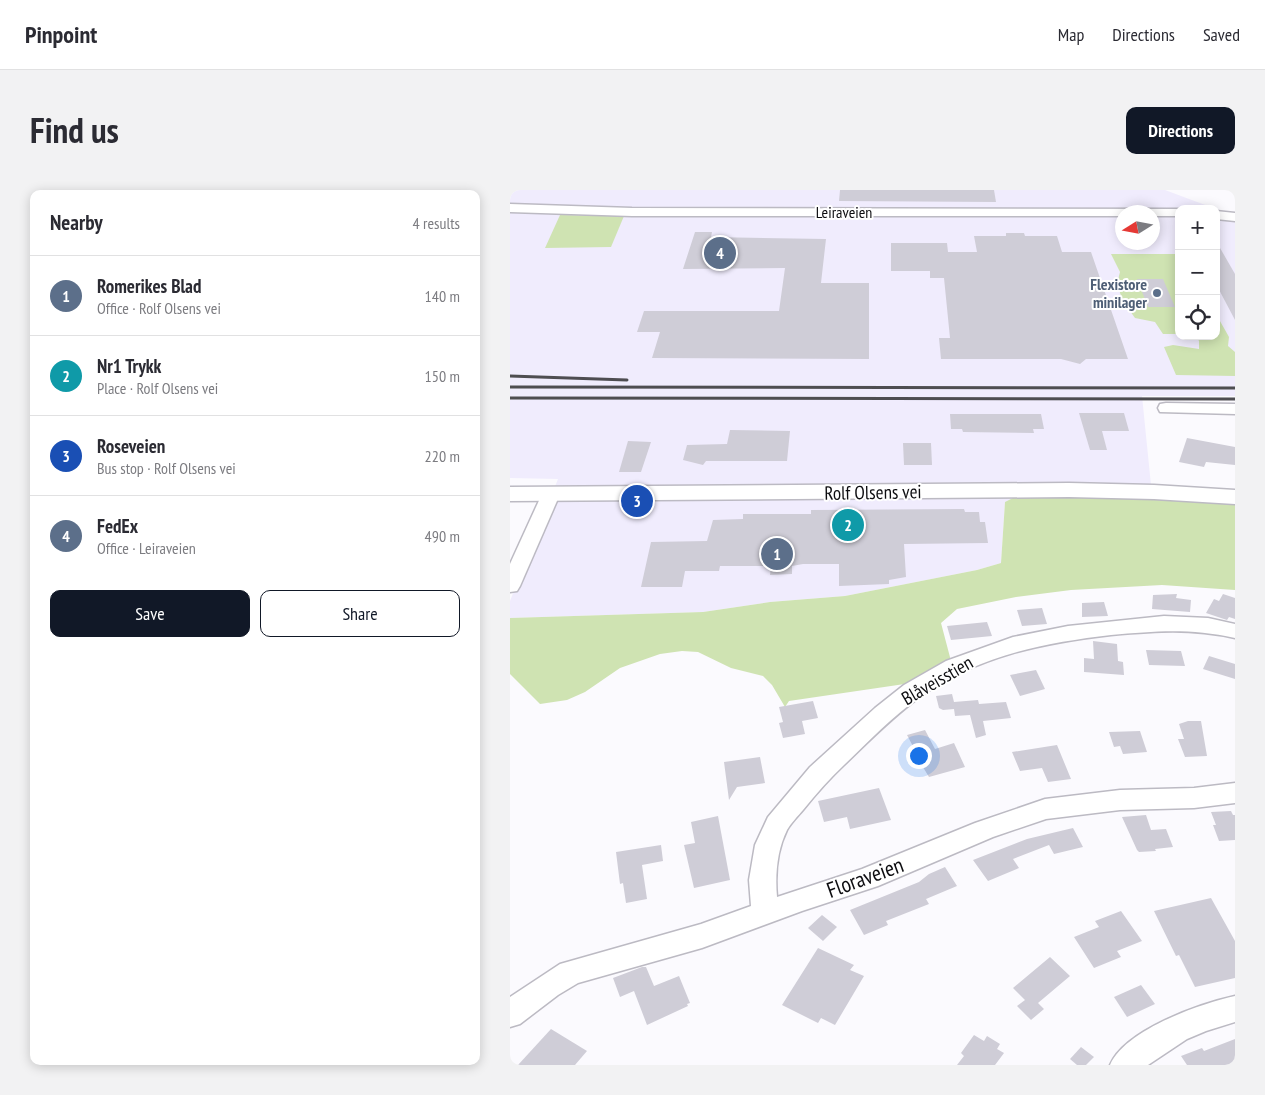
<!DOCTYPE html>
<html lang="en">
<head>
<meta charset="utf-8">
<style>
  body { margin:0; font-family:"PT Sans Narrow",sans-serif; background:#f2f2f3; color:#2b2b33 }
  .controls { position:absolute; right:15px; top:15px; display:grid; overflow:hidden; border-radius:10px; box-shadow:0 2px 12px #0003 }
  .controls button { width:45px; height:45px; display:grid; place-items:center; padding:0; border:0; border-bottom:1px solid #e1e1e2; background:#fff; color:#2b2b33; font:25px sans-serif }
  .compass { position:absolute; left:605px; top:15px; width:45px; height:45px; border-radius:50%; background:#fff; box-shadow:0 2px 12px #0003; rotate:259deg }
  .you { position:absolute; left:408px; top:565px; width:18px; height:18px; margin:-12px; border:4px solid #fff; border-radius:50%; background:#1a73e8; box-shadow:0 0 0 8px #1a73e833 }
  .badge { display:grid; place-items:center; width:32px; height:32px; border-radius:50%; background:#111827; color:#fff; font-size:16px; font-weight:700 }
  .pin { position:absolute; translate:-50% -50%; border:2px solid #fff; box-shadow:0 1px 5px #0006 }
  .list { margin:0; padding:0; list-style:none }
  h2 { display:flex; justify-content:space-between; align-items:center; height:65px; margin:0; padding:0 20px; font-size:21px }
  h2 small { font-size:16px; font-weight:400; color:#7c7c81 }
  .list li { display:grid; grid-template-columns:32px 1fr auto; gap:15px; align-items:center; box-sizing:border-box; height:80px; padding:0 20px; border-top:1px solid #e1e1e2 }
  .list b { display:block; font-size:19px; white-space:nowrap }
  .list p { margin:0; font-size:16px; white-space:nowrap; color:#7c7c81 }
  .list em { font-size:16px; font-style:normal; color:#7c7c81 }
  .actions { display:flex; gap:10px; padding:15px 20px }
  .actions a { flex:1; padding:11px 0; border:1px solid #111827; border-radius:10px; text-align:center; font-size:18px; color:#111827 }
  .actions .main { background:#111827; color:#fff }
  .icon { flex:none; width:28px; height:28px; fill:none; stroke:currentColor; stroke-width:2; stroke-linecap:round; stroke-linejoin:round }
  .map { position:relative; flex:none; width:725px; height:875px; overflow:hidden; border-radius:10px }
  header { display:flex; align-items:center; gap:30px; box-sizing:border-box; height:70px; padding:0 25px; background:#fff; border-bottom:1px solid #e1e1e2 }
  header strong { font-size:24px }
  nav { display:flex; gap:28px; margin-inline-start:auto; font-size:18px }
  .intro { display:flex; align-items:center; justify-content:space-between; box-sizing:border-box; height:120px; padding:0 30px }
  h1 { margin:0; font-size:35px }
  .button { padding:12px 22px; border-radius:10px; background:#111827; color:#fff; font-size:18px; font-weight:700 }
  main { display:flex; gap:30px; padding:0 30px }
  aside { flex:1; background:#fff; border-radius:10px; box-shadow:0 2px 12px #0003 }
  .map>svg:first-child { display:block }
  .built { fill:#f0ecfd; fill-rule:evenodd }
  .green { fill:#cfe3b2 }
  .building { fill:#cfcdd7 }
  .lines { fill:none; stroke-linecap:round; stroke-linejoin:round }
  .minor-casing { stroke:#bcbac3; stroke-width:3 }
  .major-casing { stroke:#bcbac3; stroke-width:3 }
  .minor { fill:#fff; fill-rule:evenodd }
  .major { fill:#fff; fill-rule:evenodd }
  .rail { stroke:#4e4d51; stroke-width:3 }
  .service-dot { fill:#5c6f8a; stroke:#fff; stroke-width:2 }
  .labels { text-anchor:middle; stroke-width:4; stroke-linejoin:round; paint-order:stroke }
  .far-street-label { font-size:16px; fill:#0d0d10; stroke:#fff }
  .far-service-label { font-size:16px; font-weight:bold; fill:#4e5e75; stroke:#fff; text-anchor:end }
  .street-label { font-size:19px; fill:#0d0d10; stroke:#fff }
  .near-street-label { font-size:22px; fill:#0d0d10; stroke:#fff }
</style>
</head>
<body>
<header>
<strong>Pinpoint</strong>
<nav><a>Map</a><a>Directions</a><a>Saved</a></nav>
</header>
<div class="intro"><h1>Find us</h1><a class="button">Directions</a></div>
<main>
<aside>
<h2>Nearby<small>4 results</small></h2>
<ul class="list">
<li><span class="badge" style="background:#5c6f8a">1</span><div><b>Romerikes Blad</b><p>Office · Rolf Olsens vei</p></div><em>140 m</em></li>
<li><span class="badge" style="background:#0f9aa8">2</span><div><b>Nr1 Trykk</b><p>Place · Rolf Olsens vei</p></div><em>150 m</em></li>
<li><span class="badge" style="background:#1a4fb4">3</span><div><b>Roseveien</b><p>Bus stop · Rolf Olsens vei</p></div><em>220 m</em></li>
<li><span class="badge" style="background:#5c6f8a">4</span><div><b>FedEx</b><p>Office · Leiraveien</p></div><em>490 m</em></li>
</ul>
<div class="actions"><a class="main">Save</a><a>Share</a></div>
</aside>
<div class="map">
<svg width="725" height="875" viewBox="0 0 725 875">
  <rect width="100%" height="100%" fill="#fbfafe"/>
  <path class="built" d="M0,0H655L706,19H669V146H706V19L725,26V206H632L642,305L495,312L491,373L467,380L335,406L260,412L193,422L0,428V411L48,289L0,288ZM612,22H642V52H612Z"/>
  <g class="green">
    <polygon points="50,25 114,26 101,57 35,58"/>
    <path d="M601,64H669V144H653L645,132L625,128C615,113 604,101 610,82Z"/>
    <polygon points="706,124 719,147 718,156 725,162 725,186 666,185 654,157 663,155 689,159 689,151 686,146 706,146"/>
    <polygon points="507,306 725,310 725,400 652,395 561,400 506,407 447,419 431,433 441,471 415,491 279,511 275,517 262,495 253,486 221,478 188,462 172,461 150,464 110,478 75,502 57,510 30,514 0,484 0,428 193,422 260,412 335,406 467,380 491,373 495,312"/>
  </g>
  <g class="building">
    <polygon points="330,0 484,0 486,12 329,11"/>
    <polygon points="185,42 202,42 201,47 316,49 311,93 359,93 359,169 142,168 150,142 127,142 134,121 269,121 275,78 173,79"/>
    <polygon points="496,43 514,43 515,46 547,46 552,62 581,62 618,169 576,169 570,174 551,169 431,169 429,148 440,148 434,88 420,88 420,81 381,81 381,53 437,53 438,62 467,62 464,46 496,46"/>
    <polygon points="706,51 725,84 725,130 706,94"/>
    <polygon points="627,89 653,89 665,117 638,117"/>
    <polygon points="569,223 614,223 619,241 592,241 597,260 580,260"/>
    <polygon points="440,224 531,224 534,239 523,239 524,243 453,242 452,239 441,239"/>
    <polygon points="220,240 280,241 277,271 196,271 193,275 173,270 177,255 217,254"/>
    <polygon points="677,248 725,257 725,275 696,272 694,277 669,272"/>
    <polygon points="118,251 141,252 131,282 109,282"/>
    <polygon points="393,253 421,253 422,275 394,275"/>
    <polygon points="454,319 455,322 469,322 470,332 475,332 478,353 394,354 396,387 379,390 379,394 329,396 329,374 293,374 282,376 282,384 260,385 261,376 210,376 209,381 175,381 172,397 131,397 141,352 197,351 203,330 233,329 233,324 301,324 301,320"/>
    <polygon points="667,404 666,408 681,410 680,422 642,419 643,405"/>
    <polygon points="713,404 725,408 725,429 719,427 717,430 696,423 704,409 709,411"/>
    <polygon points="594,412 598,426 572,427 572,413"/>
    <polygon points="532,418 537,434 512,436 507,420"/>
    <polygon points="477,432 482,446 441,450 437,436"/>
    <polygon points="583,451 607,454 608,471 613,472 614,485 574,482 574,468 584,469"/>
    <polygon points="636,460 671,461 675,476 639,475"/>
    <polygon points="699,466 725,474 725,489 693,479"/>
    <polygon points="526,480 535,499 510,506 500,485"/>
    <polygon points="442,504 444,512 468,510 469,514 496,512 501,528 473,531 476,545 466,548 460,525 445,526 444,519 433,520 429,518 426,506"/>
    <polygon points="303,511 308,528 292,531 295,544 273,548 269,533 273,532 269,517"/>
    <polygon points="678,531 691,531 697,566 675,567 668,549 674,549 669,534"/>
    <polygon points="415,540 425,559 444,553 455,577 419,587 405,564 407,564 397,545"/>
    <polygon points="630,541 637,562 613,564 610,556 604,557 599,542"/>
    <polygon points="547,555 561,589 538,592 532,578 510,581 502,562"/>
    <polygon points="250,567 255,593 227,597 219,610 214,572"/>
    <polygon points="369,598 381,630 340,639 337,627 314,632 308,611"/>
    <polygon points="721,621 723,625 725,625 725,650 709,651 703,635 706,635 701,622"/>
    <polygon points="636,625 641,640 656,639 663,657 645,659 646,661 629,662 627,660 612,627"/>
    <polygon points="208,626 220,690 184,698 174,655 185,653 181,632"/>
    <polygon points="563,638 573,657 544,664 539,655 503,669 509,678 478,691 463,670 517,649"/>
    <polygon points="151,655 153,671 132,675 137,709 116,713 113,693 110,694 106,662"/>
    <polygon points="435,677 447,696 416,709 419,714 376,731 378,735 354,745 340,720 409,692 419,684"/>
    <polygon points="701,708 725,751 725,788 685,797 669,765 666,766 644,721"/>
    <polygon points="611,721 632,751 607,761 611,767 584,778 564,747 589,737 585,731"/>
    <polygon points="312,725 327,737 313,751 298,738"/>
    <polygon points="308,758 344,775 340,780 354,786 325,835 311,828 308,833 272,815"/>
    <polygon points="540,767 560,786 528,813 534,819 521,830 507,816 515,810 503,798"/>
    <polygon points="132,777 136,777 144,796 169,786 180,813 177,814 178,816 137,835 124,801 110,807 103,788"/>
    <polygon points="631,795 645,814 617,827 604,807"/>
    <polygon points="41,839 77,861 65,875 8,875"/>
    <polygon points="464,845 474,851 477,846 490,854 487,859 494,863 485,875 447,875 454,866 451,863"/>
    <polygon points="725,849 725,875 677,875 671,866 692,858 694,861"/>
    <polygon points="571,857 584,867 576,875 567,875 560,869"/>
  </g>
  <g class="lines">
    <g class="minor-casing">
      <g id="minor">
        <polygon points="0,14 122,18 671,19 669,19 669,26 642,26 642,22 612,22 612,26 122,26 0,22"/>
        <polygon points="706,21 725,23 725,31 706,29"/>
        <polygon points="656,213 725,214 725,224 650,222 648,218 650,214"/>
        <polygon points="41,298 47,300 50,304 10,396 7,401 0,402 0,374 32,304 35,300"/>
        <path d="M654,426L698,428L725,434V448C680,438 646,441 601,445C533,453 467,466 410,507C382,527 358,552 334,575C319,589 306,604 293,620C288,626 281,633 277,640C267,660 265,685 267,707L352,679L465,633L535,609L610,600L684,598L725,593V613L684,618L610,620L536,629L483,647L368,696L292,721L192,758L68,793L48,805L10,834L0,837V807L50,774L191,734L241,716L239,690L245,655L258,627L300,577L365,518L394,495L436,471L503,447L558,436Z"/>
        <path d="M725,806V832L696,841L677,849L638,875H600C615,840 689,814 725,806Z"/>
      </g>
    </g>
    <g class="major-casing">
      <polygon id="major" points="559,293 644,295 725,300 725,314 644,309 559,307 0,311 0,297"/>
    </g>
    <use href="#minor" class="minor"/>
    <use href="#major" class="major"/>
    <g class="rail">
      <polyline points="0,186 117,190"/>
      <polyline points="0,197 725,198"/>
      <polyline points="0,208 725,209"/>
    </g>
  </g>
  <circle class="service-dot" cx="647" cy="103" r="5"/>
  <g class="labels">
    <g class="far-street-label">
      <text x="334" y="28">Leiraveien</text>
    </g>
    <g class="far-service-label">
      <text x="637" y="100">Flexistore<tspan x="637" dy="18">minilager</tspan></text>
    </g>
    <g class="street-label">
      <text transform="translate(363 302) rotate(-1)" y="7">Rolf Olsens vei</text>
      <text transform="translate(427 490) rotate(-30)" y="7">Blåveisstien</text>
    </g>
    <g class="near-street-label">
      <text transform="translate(355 687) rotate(-20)" y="8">Floraveien</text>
    </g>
  </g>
</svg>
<div class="controls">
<button>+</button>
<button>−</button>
<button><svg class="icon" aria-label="locate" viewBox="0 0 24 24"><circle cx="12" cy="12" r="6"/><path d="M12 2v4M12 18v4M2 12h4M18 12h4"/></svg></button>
</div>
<svg class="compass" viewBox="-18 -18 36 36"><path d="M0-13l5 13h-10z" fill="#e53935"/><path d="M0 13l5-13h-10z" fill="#7c7c81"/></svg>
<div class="you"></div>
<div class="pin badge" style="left:267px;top:364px;background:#5c6f8a">1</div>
<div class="pin badge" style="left:338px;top:335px;background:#0f9aa8">2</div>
<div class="pin badge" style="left:127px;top:311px;background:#1a4fb4">3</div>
<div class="pin badge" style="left:210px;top:63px;background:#5c6f8a">4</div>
</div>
</main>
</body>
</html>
